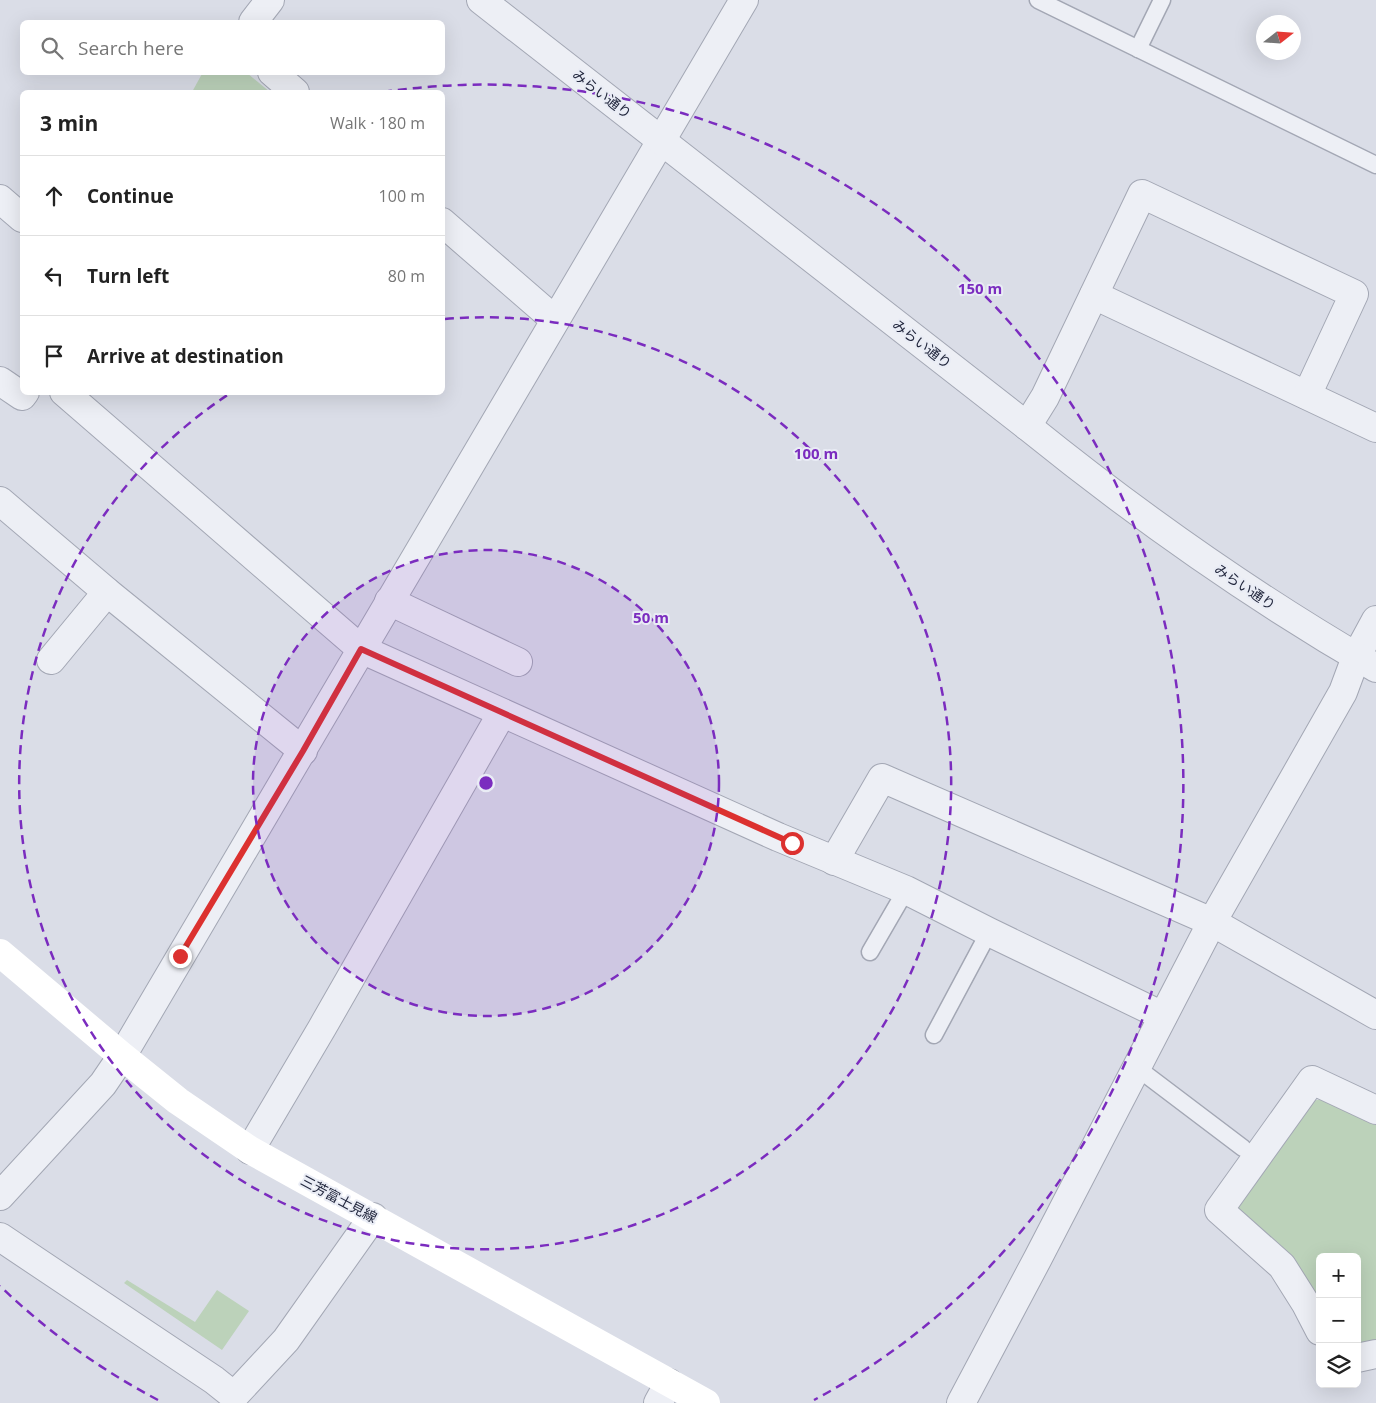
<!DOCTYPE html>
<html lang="en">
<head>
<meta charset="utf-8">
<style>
  body { margin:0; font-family:"Open Sans","Noto Sans JP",sans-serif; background:#f6f6f6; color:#222 }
  .controls { position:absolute; right:15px; bottom:15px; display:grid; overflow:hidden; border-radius:8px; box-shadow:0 5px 20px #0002 }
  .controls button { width:45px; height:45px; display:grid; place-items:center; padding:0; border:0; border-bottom:1px solid #e0e0e0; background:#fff; color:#222; font:25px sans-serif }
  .compass { position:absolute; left:1256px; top:15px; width:45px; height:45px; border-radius:50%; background:#fff; box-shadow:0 5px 20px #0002; rotate:73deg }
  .stop { position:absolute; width:15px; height:15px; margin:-11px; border:4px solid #dc312f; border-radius:50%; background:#fff }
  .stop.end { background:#dc312f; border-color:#fff; box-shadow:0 1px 5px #0008 }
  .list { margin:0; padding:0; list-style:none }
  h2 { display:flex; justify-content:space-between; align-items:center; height:65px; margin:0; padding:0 20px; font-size:21px }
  h2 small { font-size:16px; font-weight:400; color:#767676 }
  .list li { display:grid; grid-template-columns:32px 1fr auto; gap:15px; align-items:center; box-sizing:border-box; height:80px; padding:0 20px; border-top:1px solid #e0e0e0 }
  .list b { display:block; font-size:19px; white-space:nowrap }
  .list em { font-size:16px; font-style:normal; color:#767676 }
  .icon { flex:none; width:28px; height:28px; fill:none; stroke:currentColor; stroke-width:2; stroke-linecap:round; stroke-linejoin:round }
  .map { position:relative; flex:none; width:1376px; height:1403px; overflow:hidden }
  .search { position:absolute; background:#fff; box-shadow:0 5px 20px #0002; left:20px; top:20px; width:425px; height:55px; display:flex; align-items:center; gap:12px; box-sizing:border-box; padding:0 18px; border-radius:8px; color:#767676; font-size:19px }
  .panel { position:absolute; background:#fff; box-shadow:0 5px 20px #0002; left:20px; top:90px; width:425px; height:305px; border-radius:8px }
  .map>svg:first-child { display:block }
  .green { fill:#bcd2ba }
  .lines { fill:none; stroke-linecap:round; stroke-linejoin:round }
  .service-casing { stroke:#a3a7b4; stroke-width:19 }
  .minor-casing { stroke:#a3a7b4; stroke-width:30 }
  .tertiary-casing { stroke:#a3a7b4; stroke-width:30 }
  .service { stroke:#edeff5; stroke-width:16 }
  .minor { stroke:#edeff5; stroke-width:28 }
  .tertiary { stroke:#edeff5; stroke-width:28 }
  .secondary { stroke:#fff; stroke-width:28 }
  .route { stroke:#dc312f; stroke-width:6 }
  .ring { fill:none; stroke:#7b2cbf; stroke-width:2.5; stroke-dasharray:9 6 }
  .labels { text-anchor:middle; stroke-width:4; stroke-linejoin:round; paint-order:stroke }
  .street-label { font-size:14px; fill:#23283e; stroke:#e9ecf5 }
  .centre { fill:#7b2cbf; stroke:#e9ecf5; stroke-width:2.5 }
  .ring-label { font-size:15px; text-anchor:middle; font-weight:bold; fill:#7b2cbf; stroke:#e9ecf5; stroke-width:4; stroke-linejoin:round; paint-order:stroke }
</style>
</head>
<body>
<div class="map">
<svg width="1376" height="1403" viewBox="0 0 1376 1403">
  <rect width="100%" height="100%" fill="#dadde7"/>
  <g class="green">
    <polygon points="203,72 247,73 270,92 192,92"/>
    <polygon points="1321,1099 1376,1125 1376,1344 1357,1348 1357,1257 1320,1257 1320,1313 1239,1216 1237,1203 1309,1102"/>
    <polygon points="127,1280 195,1322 217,1290 249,1311 222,1350 124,1283"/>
  </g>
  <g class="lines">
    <g class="service-casing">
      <g id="service">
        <polyline points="1038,0 1376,165"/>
        <polyline points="1138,49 1162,0"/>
        <polyline points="870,952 906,890"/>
        <polyline points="934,1035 989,932"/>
        <polyline points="1136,1067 1243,1148"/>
      </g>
    </g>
    <g class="minor-casing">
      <g id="minor">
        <polyline points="253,22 270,0"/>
        <polyline points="272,72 295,92"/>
        <polyline points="0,199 22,218"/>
        <polyline points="442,222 555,320"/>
        <polyline points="1094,295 1376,428"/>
        <polyline points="0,381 22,396 25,392"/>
        <polyline points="64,392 361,649 778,837 906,890 989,932 1163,1016"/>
        <polyline points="1027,426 1045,397 1142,194 1354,294 1307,395"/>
        <polyline points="0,501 107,592 303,751"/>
        <polyline points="389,601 518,662"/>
        <polyline points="51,660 107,592"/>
        <polyline points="834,861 882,778 1212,922 1376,1015"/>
        <polyline points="250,1150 322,1028 502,713"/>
        <polyline points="0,1196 103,1084 122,1056 744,0"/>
        <polyline points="0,1237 214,1380 234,1396 286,1340 373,1217"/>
        <polyline points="1320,1331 1306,1304 1282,1266 1219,1210 1312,1080 1376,1110"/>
        <polyline points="1357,1358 1376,1354"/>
        <polyline points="658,1403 669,1383"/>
        <polyline points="961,1403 1038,1258 1212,922 1343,692 1356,657 1376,620"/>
      </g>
    </g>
    <g class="tertiary-casing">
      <path id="tertiary" d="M481,0L1027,426C1137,515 1253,597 1376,668"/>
    </g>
    <use href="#service" class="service"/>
    <use href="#minor" class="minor"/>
    <use href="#tertiary" class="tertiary"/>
    <polyline class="secondary" points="0,953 122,1056 178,1101 250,1150 706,1403"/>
  </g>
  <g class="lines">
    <polyline class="route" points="180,956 303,751 361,649 792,843"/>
  </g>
  <circle cx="486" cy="783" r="233" fill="#7b2cbf" fill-opacity=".12"/>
  <g class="ring">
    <circle cx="486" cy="783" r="233"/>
    <path d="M445 319A466 466 0 1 1 229 394"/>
    <path d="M158 1400A699 699 0 0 1 0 1286M383 92A699 699 0 0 1 814 1400"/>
  </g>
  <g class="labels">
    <g class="street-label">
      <text transform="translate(602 94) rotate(38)" y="5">みらい通り</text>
      <text transform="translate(922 344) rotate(38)" y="5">みらい通り</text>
      <text transform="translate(1245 587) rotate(34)" y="5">みらい通り</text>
      <text transform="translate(339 1199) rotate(28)" y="5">三芳富士見線</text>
    </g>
  </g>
  <circle cx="486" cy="783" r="8" class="centre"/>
  <g class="ring-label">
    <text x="980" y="294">150 m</text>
    <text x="816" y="459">100 m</text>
    <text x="651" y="623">50 m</text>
  </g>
</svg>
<div class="controls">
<button>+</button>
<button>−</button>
<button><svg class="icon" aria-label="layers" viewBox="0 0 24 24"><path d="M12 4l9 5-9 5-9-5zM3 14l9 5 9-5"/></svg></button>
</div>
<svg class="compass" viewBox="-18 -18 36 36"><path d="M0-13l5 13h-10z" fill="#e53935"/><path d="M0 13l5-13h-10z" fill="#767676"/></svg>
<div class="stop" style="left:792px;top:843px"></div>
<div class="stop end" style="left:180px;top:956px"></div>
<div class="search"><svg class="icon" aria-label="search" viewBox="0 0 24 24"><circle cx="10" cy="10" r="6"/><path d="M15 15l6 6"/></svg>Search here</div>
<section class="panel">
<h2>3 min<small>Walk · 180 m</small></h2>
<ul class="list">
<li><svg class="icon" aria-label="ahead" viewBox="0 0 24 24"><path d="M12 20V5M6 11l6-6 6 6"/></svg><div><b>Continue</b></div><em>100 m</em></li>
<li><svg class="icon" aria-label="left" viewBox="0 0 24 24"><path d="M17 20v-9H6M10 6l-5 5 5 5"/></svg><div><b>Turn left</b></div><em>80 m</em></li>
<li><svg class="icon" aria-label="arrive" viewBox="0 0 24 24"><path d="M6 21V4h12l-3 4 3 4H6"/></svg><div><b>Arrive at destination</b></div></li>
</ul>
</section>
</div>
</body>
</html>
